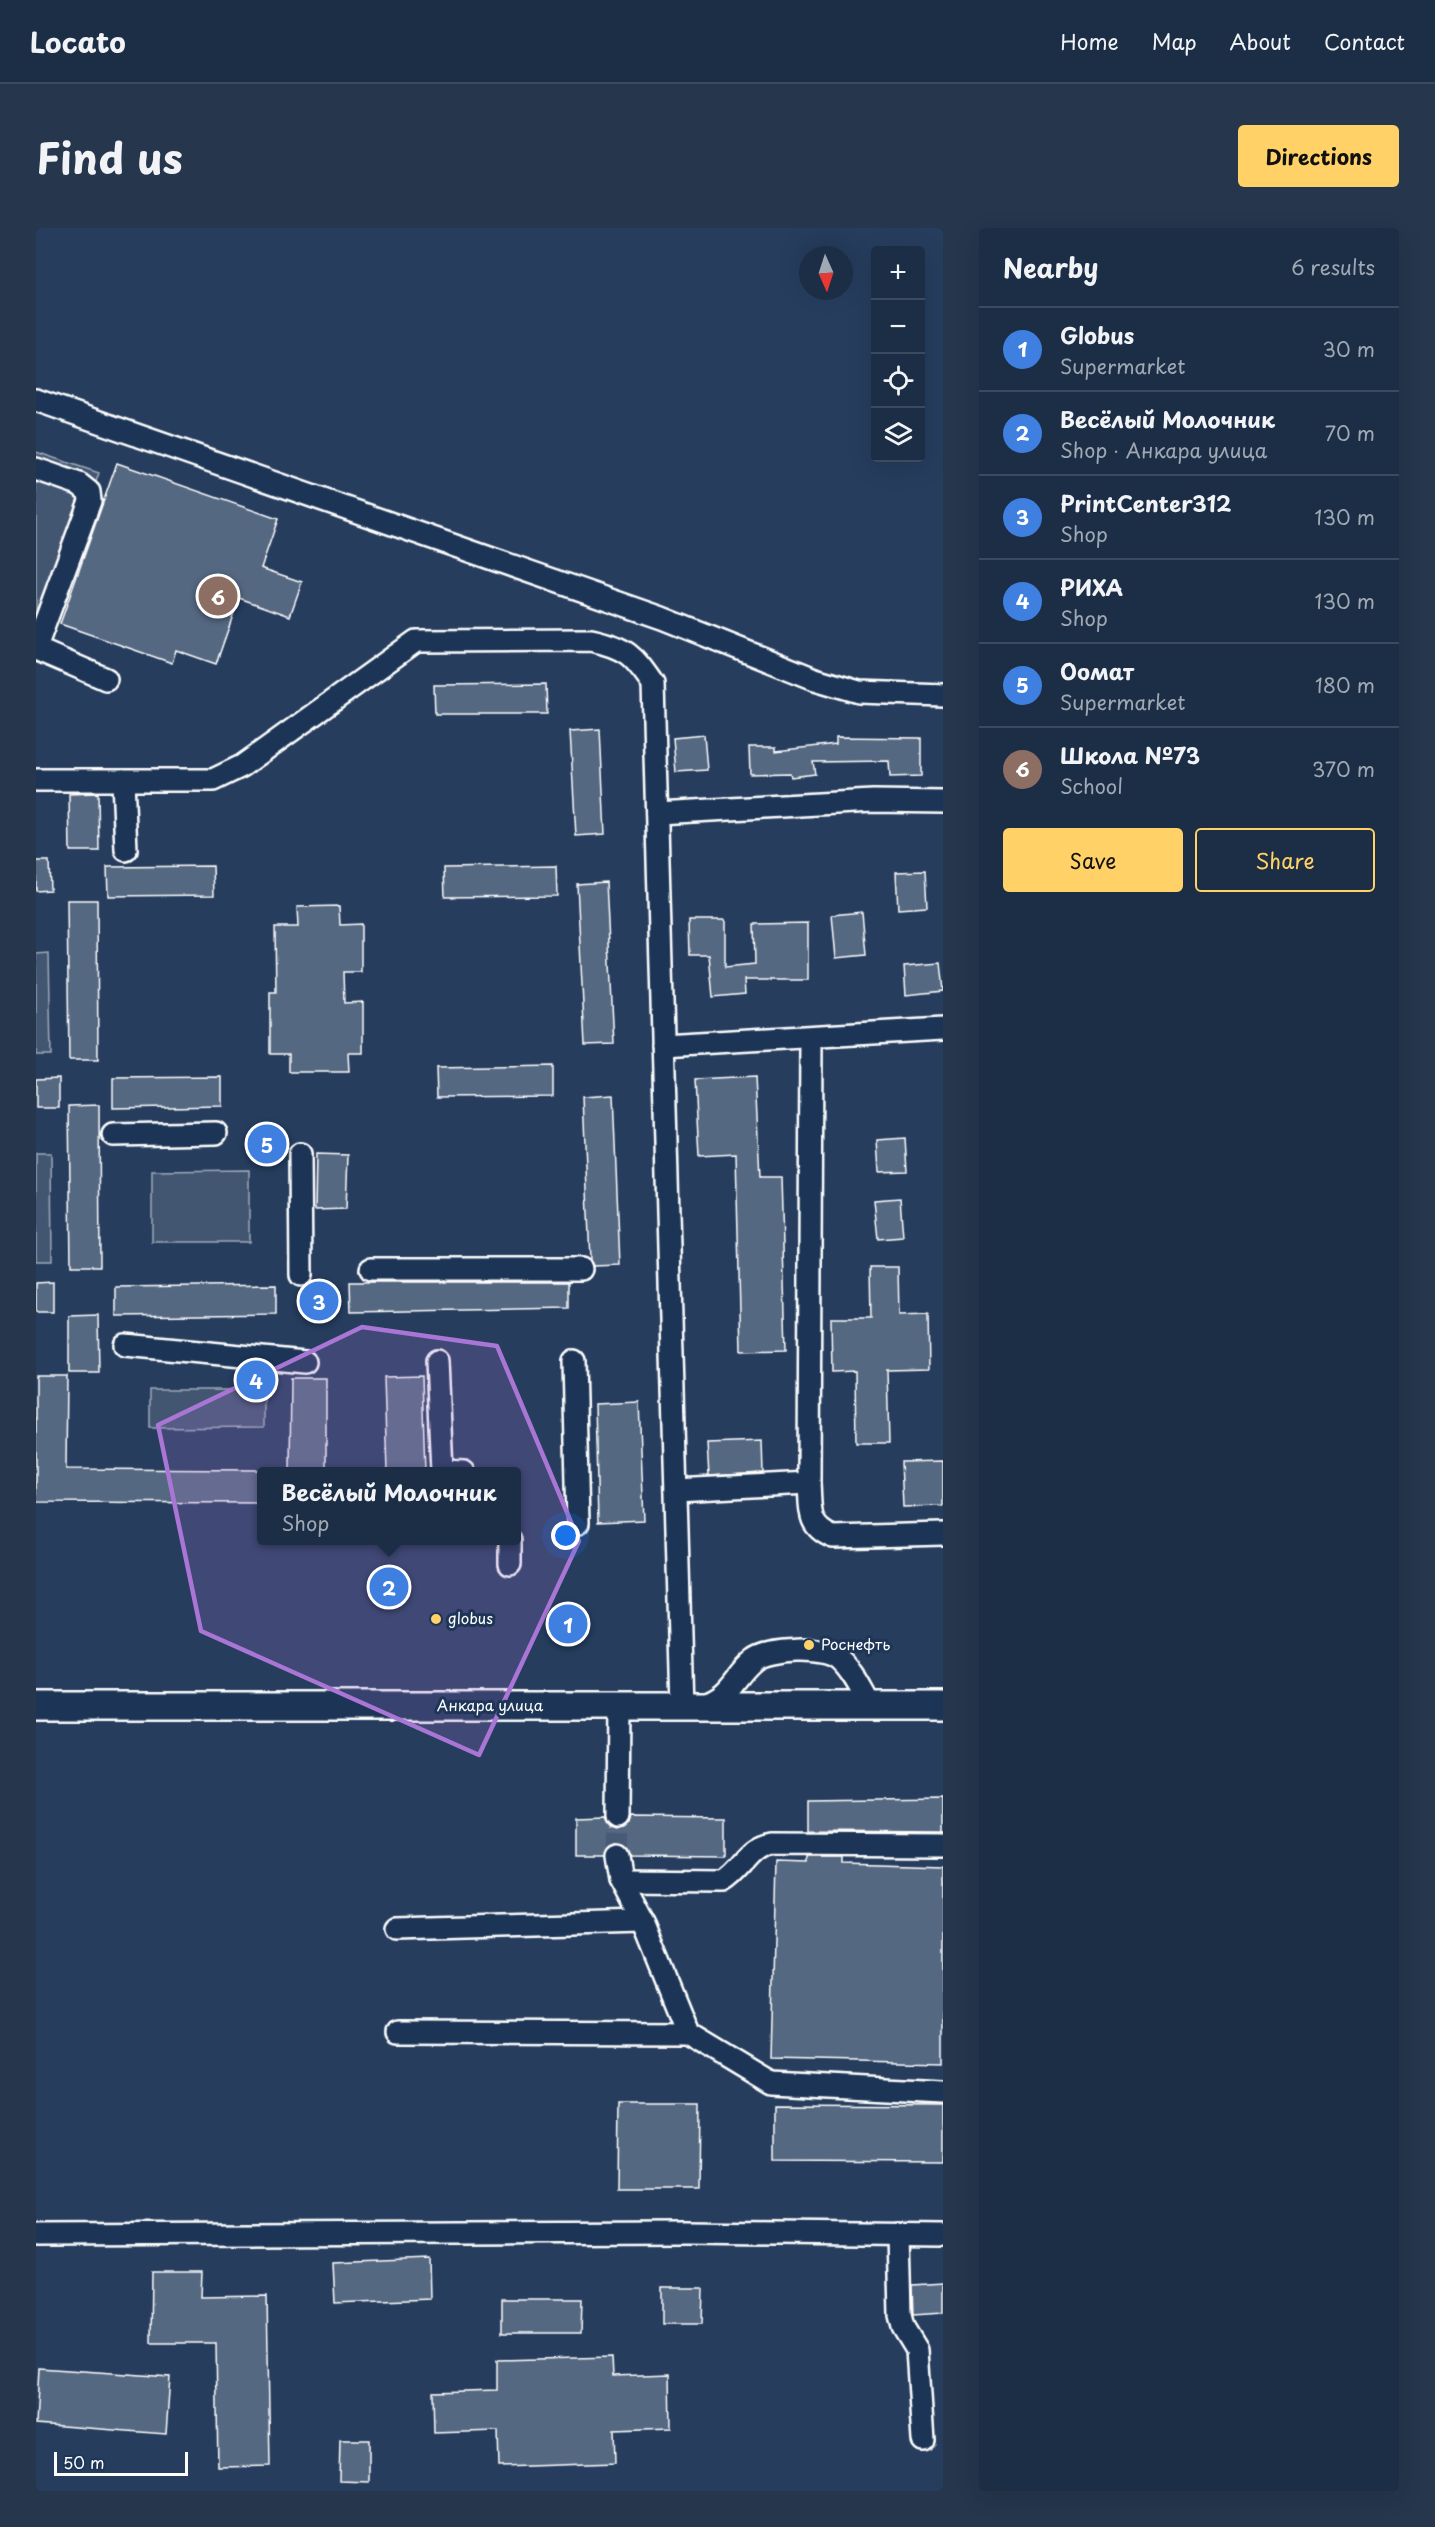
<!DOCTYPE html>
<html lang="en">
<head>
<meta charset="utf-8">
<style>
  body { margin:0; font-family:"Playpen Sans",sans-serif; background:#25364d; color:#f1f3f6 }
  .controls { position:absolute; right:18px; top:18px; display:grid; overflow:hidden; border-radius:6px; box-shadow:0 6px 24px #0002 }
  .controls button { width:54px; height:54px; display:grid; place-items:center; padding:0; border:0; border-bottom:2px solid #3a4a5f; background:#1c2e46; color:#f1f3f6; font:30px sans-serif }
  .compass { position:absolute; left:763px; top:18px; width:54px; height:54px; border-radius:50%; background:#1c2e46; box-shadow:0 6px 24px #0002; rotate:177deg }
  .scale { position:absolute; left:18px; bottom:15px; width:134px; box-sizing:border-box; padding-left:6px; border:3px solid #fff; border-top:0; font-size:16px; line-height:21px; white-space:nowrap; color:#fff; -webkit-text-stroke:4px #1d3557; paint-order:stroke }
  .you { position:absolute; left:530px; top:1308px; width:21px; height:21px; margin:-15px; border:4px solid #fff; border-radius:50%; background:#1a73e8; box-shadow:0 0 0 9px #1a73e833 }
  .badge { display:grid; place-items:center; width:39px; height:39px; border-radius:50%; background:#ffd166; color:#fff; font-size:20px; font-weight:700 }
  .pin { position:absolute; translate:-50% -50%; border:3px solid #fff; box-shadow:0 2px 6px #0006 }
  .popup { position:absolute; left:221px; top:1239px; width:264px; height:78px; box-sizing:border-box; display:grid; place-content:center; border-radius:6px; background:#1c2e46; filter:drop-shadow(0 2px 4px #0005); font-size:20px; white-space:nowrap; color:#a0a8b3 }
  .popup b { font-size:22px; color:#f1f3f6 }
  .popup::after { content:''; position:absolute; left:50%; top:100%; margin-left:-12px; border:12px solid transparent; border-top-color:#1c2e46 }
  .list { margin:0; padding:0; list-style:none }
  h2 { display:flex; justify-content:space-between; align-items:center; height:78px; margin:0; padding:0 24px; font-size:26px }
  h2 small { font-size:20px; font-weight:400; color:#a0a8b3 }
  .list li { display:grid; grid-template-columns:39px 1fr auto; gap:18px; align-items:center; box-sizing:border-box; height:84px; padding:0 24px; border-top:2px solid #3a4a5f }
  .list b { display:block; font-size:22px; white-space:nowrap }
  .list p { margin:0; font-size:20px; white-space:nowrap; color:#a0a8b3 }
  .list em { font-size:20px; font-style:normal; color:#a0a8b3 }
  .actions { display:flex; gap:12px; padding:18px 24px }
  .actions a { flex:1; padding:14px 0; border:2px solid #ffd166; border-radius:6px; text-align:center; font-size:21px; color:#ffd166 }
  .actions .main { background:#ffd166; color:#111 }
  .icon { flex:none; width:33px; height:33px; fill:none; stroke:currentColor; stroke-width:2; stroke-linecap:round; stroke-linejoin:round }
  .map { position:relative; flex:none; width:907px; height:2263px; overflow:hidden; border-radius:6px }
  header { display:flex; align-items:center; gap:36px; box-sizing:border-box; height:84px; padding:0 30px; background:#1c2e46; border-bottom:2px solid #3a4a5f }
  header strong { font-size:28px }
  nav { display:flex; gap:33px; margin-inline-start:auto; font-size:21px }
  .intro { display:flex; align-items:center; justify-content:space-between; box-sizing:border-box; height:144px; padding:0 36px }
  h1 { margin:0; font-size:42px }
  .button { padding:15px 27px; border-radius:6px; background:#ffd166; color:#111; font-size:21px; font-weight:700 }
  main { display:flex; gap:36px; padding:0 36px }
  aside { flex:1; background:#1c2e46; border-radius:6px; box-shadow:0 6px 24px #0002 }
  .map>svg:first-child { display:block }
  .green { fill:#425672; stroke:#a0aab8; stroke-width:1.5 }
  .building { fill:#556781; stroke:#fff; stroke-width:1.5 }
  .lines { fill:none; stroke-linecap:round; stroke-linejoin:round }
  .minor-tunnel { stroke:#475a76; stroke-width:21; stroke-dasharray:21 10; stroke-linecap:butt }
  .minor-casing { stroke:#fff; stroke-width:26 }
  .major-casing { stroke:#fff; stroke-width:32 }
  .minor { stroke:#1d3557; stroke-width:21 }
  .major { stroke:#1d3557; stroke-width:27 }
  .marked { fill:#a976d5; fill-opacity:0.2; stroke:#a976d5; stroke-width:4.5; stroke-linejoin:round }
  .poi-dot { fill:#ffd166; stroke:#1d3557; stroke-width:2 }
  .labels { text-anchor:middle; stroke-width:6; stroke-linejoin:round; paint-order:stroke }
  .poi-label { font-size:15px; fill:#fff; stroke:#1d3557; text-anchor:start }
  .street-label { font-size:15px; fill:#fff; stroke:#1d3557 }
</style>
</head>
<body>
<header>
<strong>Locato</strong>
<nav><a>Home</a><a>Map</a><a>About</a><a>Contact</a></nav>
</header>
<div class="intro"><h1>Find us</h1><a class="button">Directions</a></div>
<main>
<div class="map">
<svg width="907" height="2263" viewBox="0 0 907 2263">
  <rect width="100%" height="100%" fill="#263d5e"/>
  <filter id="ink" filterUnits="userSpaceOnUse"><feTurbulence type="fractalNoise" baseFrequency=".0167" numOctaves="2"/><feDisplacementMap in="SourceGraphic" scale="12" xChannelSelector="R" yChannelSelector="G"/><feConvolveMatrix kernelMatrix="1 2 1 2 8 2 1 2 1" color-interpolation-filters="sRGB"/></filter>
  <g filter="url(#ink)">
    <g class="green">
      <polygon points="0,224 63,245 10,401 0,399"/>
      <polygon points="13,725 15,827 0,827 0,726"/>
      <polygon points="0,925 15,925 16,1033 0,1033"/>
      <polygon points="213,942 213,1014 116,1014 116,943"/>
      <polygon points="114,1162 228,1162 228,1199 114,1200"/>
    </g>
    <g class="building">
      <polygon points="81,235 242,291 225,340 266,354 254,388 203,370 180,436 140,422 136,435 24,396"/>
      <polygon points="510,456 511,486 399,486 398,457"/>
      <polygon points="564,501 569,606 540,608 534,503"/>
      <polygon points="668,507 671,542 640,544 637,510"/>
      <polygon points="800,509 885,510 885,548 854,549 853,533 777,534 779,546 755,549 754,545 714,546 713,519 740,519 740,523 800,516"/>
      <polygon points="62,565 63,623 34,623 33,566"/>
      <polygon points="0,633 13,633 14,662 0,663"/>
      <polygon points="177,638 178,667 72,668 71,639"/>
      <polygon points="520,638 521,668 409,669 408,640"/>
      <polygon points="889,643 891,679 862,681 860,644"/>
      <polygon points="570,654 578,816 549,817 541,656"/>
      <polygon points="31,672 61,672 62,832 33,832"/>
      <polygon points="303,678 304,697 325,696 325,744 307,744 308,775 327,774 327,825 312,825 313,844 253,844 253,826 234,826 234,764 240,764 239,699 262,699 261,679"/>
      <polygon points="826,684 830,727 800,730 796,687"/>
      <polygon points="653,692 689,692 689,739 719,736 718,696 772,695 772,752 708,752 709,766 677,769 673,727 654,727"/>
      <polygon points="904,735 907,763 870,767 868,738"/>
      <polygon points="517,838 517,868 401,869 400,840"/>
      <polygon points="186,849 186,878 77,880 77,850"/>
      <polygon points="719,849 724,949 745,949 750,1122 705,1123 700,926 663,928 659,852"/>
      <polygon points="23,850 23,880 0,880 0,851"/>
      <polygon points="577,867 584,1037 557,1038 554,1032 547,869"/>
      <polygon points="63,877 64,1038 35,1038 33,878"/>
      <polygon points="869,910 871,943 843,944 841,912"/>
      <polygon points="280,926 312,927 310,981 279,982"/>
      <polygon points="864,970 867,1009 842,1011 838,972"/>
      <polygon points="834,1039 862,1039 863,1087 892,1086 893,1141 851,1142 853,1215 820,1215 819,1143 796,1144 795,1090 835,1090"/>
      <polygon points="17,1054 17,1084 0,1084 0,1055"/>
      <polygon points="314,1054 533,1054 533,1080 315,1084"/>
      <polygon points="240,1057 240,1086 80,1088 80,1059"/>
      <polygon points="62,1087 63,1145 33,1145 33,1088"/>
      <polygon points="0,1148 31,1148 30,1241 225,1242 225,1275 0,1274"/>
      <polygon points="386,1148 389,1244 351,1244 348,1149"/>
      <polygon points="255,1150 290,1150 290,1244 254,1244"/>
      <polygon points="603,1174 608,1292 562,1294 559,1176"/>
      <polygon points="726,1213 727,1245 673,1248 671,1215"/>
      <polygon points="907,1233 907,1278 867,1279 865,1234"/>
      <polygon points="907,1571 907,1604 772,1603 772,1573"/>
      <polygon points="569,1589 575,1600 582,1602 593,1596 595,1589 690,1590 690,1628 594,1627 590,1619 580,1614 573,1618 569,1627 540,1627 540,1590"/>
      <polygon points="773,1629 808,1629 808,1635 907,1638 907,1835 735,1831 740,1634 773,1635"/>
      <polygon points="582,1876 664,1876 663,1961 581,1961"/>
      <polygon points="739,1876 907,1877 907,1934 739,1933"/>
      <polygon points="393,2031 394,2071 299,2075 297,2035"/>
      <polygon points="116,2044 166,2044 165,2069 231,2068 234,2238 182,2239 180,2115 115,2115"/>
      <polygon points="907,2055 907,2085 877,2087 876,2057"/>
      <polygon points="626,2060 667,2060 666,2096 626,2096"/>
      <polygon points="466,2071 546,2071 545,2105 466,2105"/>
      <polygon points="576,2129 577,2148 634,2146 635,2200 578,2202 579,2235 463,2239 462,2203 398,2205 397,2164 461,2162 461,2132"/>
      <polygon points="3,2140 134,2149 130,2206 0,2196"/>
      <polygon points="304,2212 333,2212 333,2254 303,2253"/>
    </g>
    <g class="lines">
      <polyline class="minor-tunnel" points="581,1627 582,1589"/>
      <g class="minor-casing">
        <g id="minor">
          <polyline points="0,172 626,390 779,451 823,464 907,467"/>
          <polyline points="0,241 43,256 53,264 54,273 0,419"/>
          <polyline points="0,421 70,451"/>
          <path d="M0,552H177L206,538L380,413L555,412C591,420 597,427 617,456L646,1478"/>
          <polyline points="87,552 90,622"/>
          <polyline points="621,585 837,573 907,574"/>
          <polyline points="627,817 907,801"/>
          <polyline points="77,907 180,905"/>
          <polyline points="264,926 265,1047"/>
          <polyline points="335,1041 545,1041"/>
          <polyline points="89,1117 269,1134"/>
          <polyline points="401,1133 406,1243 428,1244"/>
          <polyline points="538,1133 542,1295"/>
          <path d="M773,1255C775,1280 770,1298 797,1309L907,1306"/>
          <polyline points="640,1262 773,1255 775,809"/>
          <polyline points="474,1312 474,1336"/>
          <path d="M666,1477C698,1466 696,1450 718,1432C733,1420 789,1418 803,1431C817,1443 825,1462 834,1477"/>
          <polyline points="582,1589 583,1477"/>
          <polyline points="581,1627 585,1652 607,1694 652,1805 735,1855 907,1864"/>
          <path d="M585,1652L688,1653C708,1641 712,1620 736,1616L907,1617"/>
          <polyline points="361,1701 607,1694"/>
          <polyline points="362,1804 652,1805"/>
          <polyline points="862,2006 864,2087 867,2099 881,2122 887,2212"/>
          <polyline points="0,2007 649,2004 907,2007"/>
        </g>
      </g>
      <g class="major-casing">
        <polyline id="major" points="0,1478 907,1478"/>
      </g>
      <use href="#minor" class="minor"/>
      <use href="#major" class="major"/>
    </g>
  </g>
  <path class="marked" d="M326,1099L461,1118L543,1313L443,1527L165,1403L122,1197Z"/>
  <g class="poi-dot">
    <circle cx="400" cy="1391" r="6"/>
    <circle cx="773" cy="1417" r="6"/>
  </g>
  <g class="labels">
    <g class="poi-label">
      <text x="412" y="1396">globus</text>
      <text x="785" y="1422">Роснефть</text>
    </g>
    <g class="street-label">
      <text x="454" y="1483">Анкара улица</text>
    </g>
  </g>
</svg>
<div class="controls">
<button>+</button>
<button>−</button>
<button><svg class="icon" aria-label="locate" viewBox="0 0 24 24"><circle cx="12" cy="12" r="6"/><path d="M12 2v4M12 18v4M2 12h4M18 12h4"/></svg></button>
<button><svg class="icon" aria-label="layers" viewBox="0 0 24 24"><path d="M12 4l9 5-9 5-9-5zM3 14l9 5 9-5"/></svg></button>
</div>
<svg class="compass" viewBox="-18 -18 36 36"><path d="M0-13l5 13h-10z" fill="#e53935"/><path d="M0 13l5-13h-10z" fill="#a0a8b3"/></svg>
<div class="scale">50 m</div>
<div class="you"></div>
<div class="pin badge" style="left:532px;top:1396px;background:#3f7fe0">1</div>
<div class="pin badge" style="left:353px;top:1359px;background:#3f7fe0">2</div>
<div class="popup"><b>Весёлый Молочник</b>Shop</div>
<div class="pin badge" style="left:283px;top:1073px;background:#3f7fe0">3</div>
<div class="pin badge" style="left:220px;top:1152px;background:#3f7fe0">4</div>
<div class="pin badge" style="left:231px;top:916px;background:#3f7fe0">5</div>
<div class="pin badge" style="left:182px;top:368px;background:#8d6e63">6</div>
</div>
<aside>
<h2>Nearby<small>6 results</small></h2>
<ul class="list">
<li><span class="badge" style="background:#3f7fe0">1</span><div><b>Globus</b><p>Supermarket</p></div><em>30 m</em></li>
<li><span class="badge" style="background:#3f7fe0">2</span><div><b>Весёлый Молочник</b><p>Shop · Анкара улица</p></div><em>70 m</em></li>
<li><span class="badge" style="background:#3f7fe0">3</span><div><b>PrintCenter312</b><p>Shop</p></div><em>130 m</em></li>
<li><span class="badge" style="background:#3f7fe0">4</span><div><b>РИХА</b><p>Shop</p></div><em>130 m</em></li>
<li><span class="badge" style="background:#3f7fe0">5</span><div><b>Оомат</b><p>Supermarket</p></div><em>180 m</em></li>
<li><span class="badge" style="background:#8d6e63">6</span><div><b>Школа №73</b><p>School</p></div><em>370 m</em></li>
</ul>
<div class="actions"><a class="main">Save</a><a>Share</a></div>
</aside>
</main>
</body>
</html>
